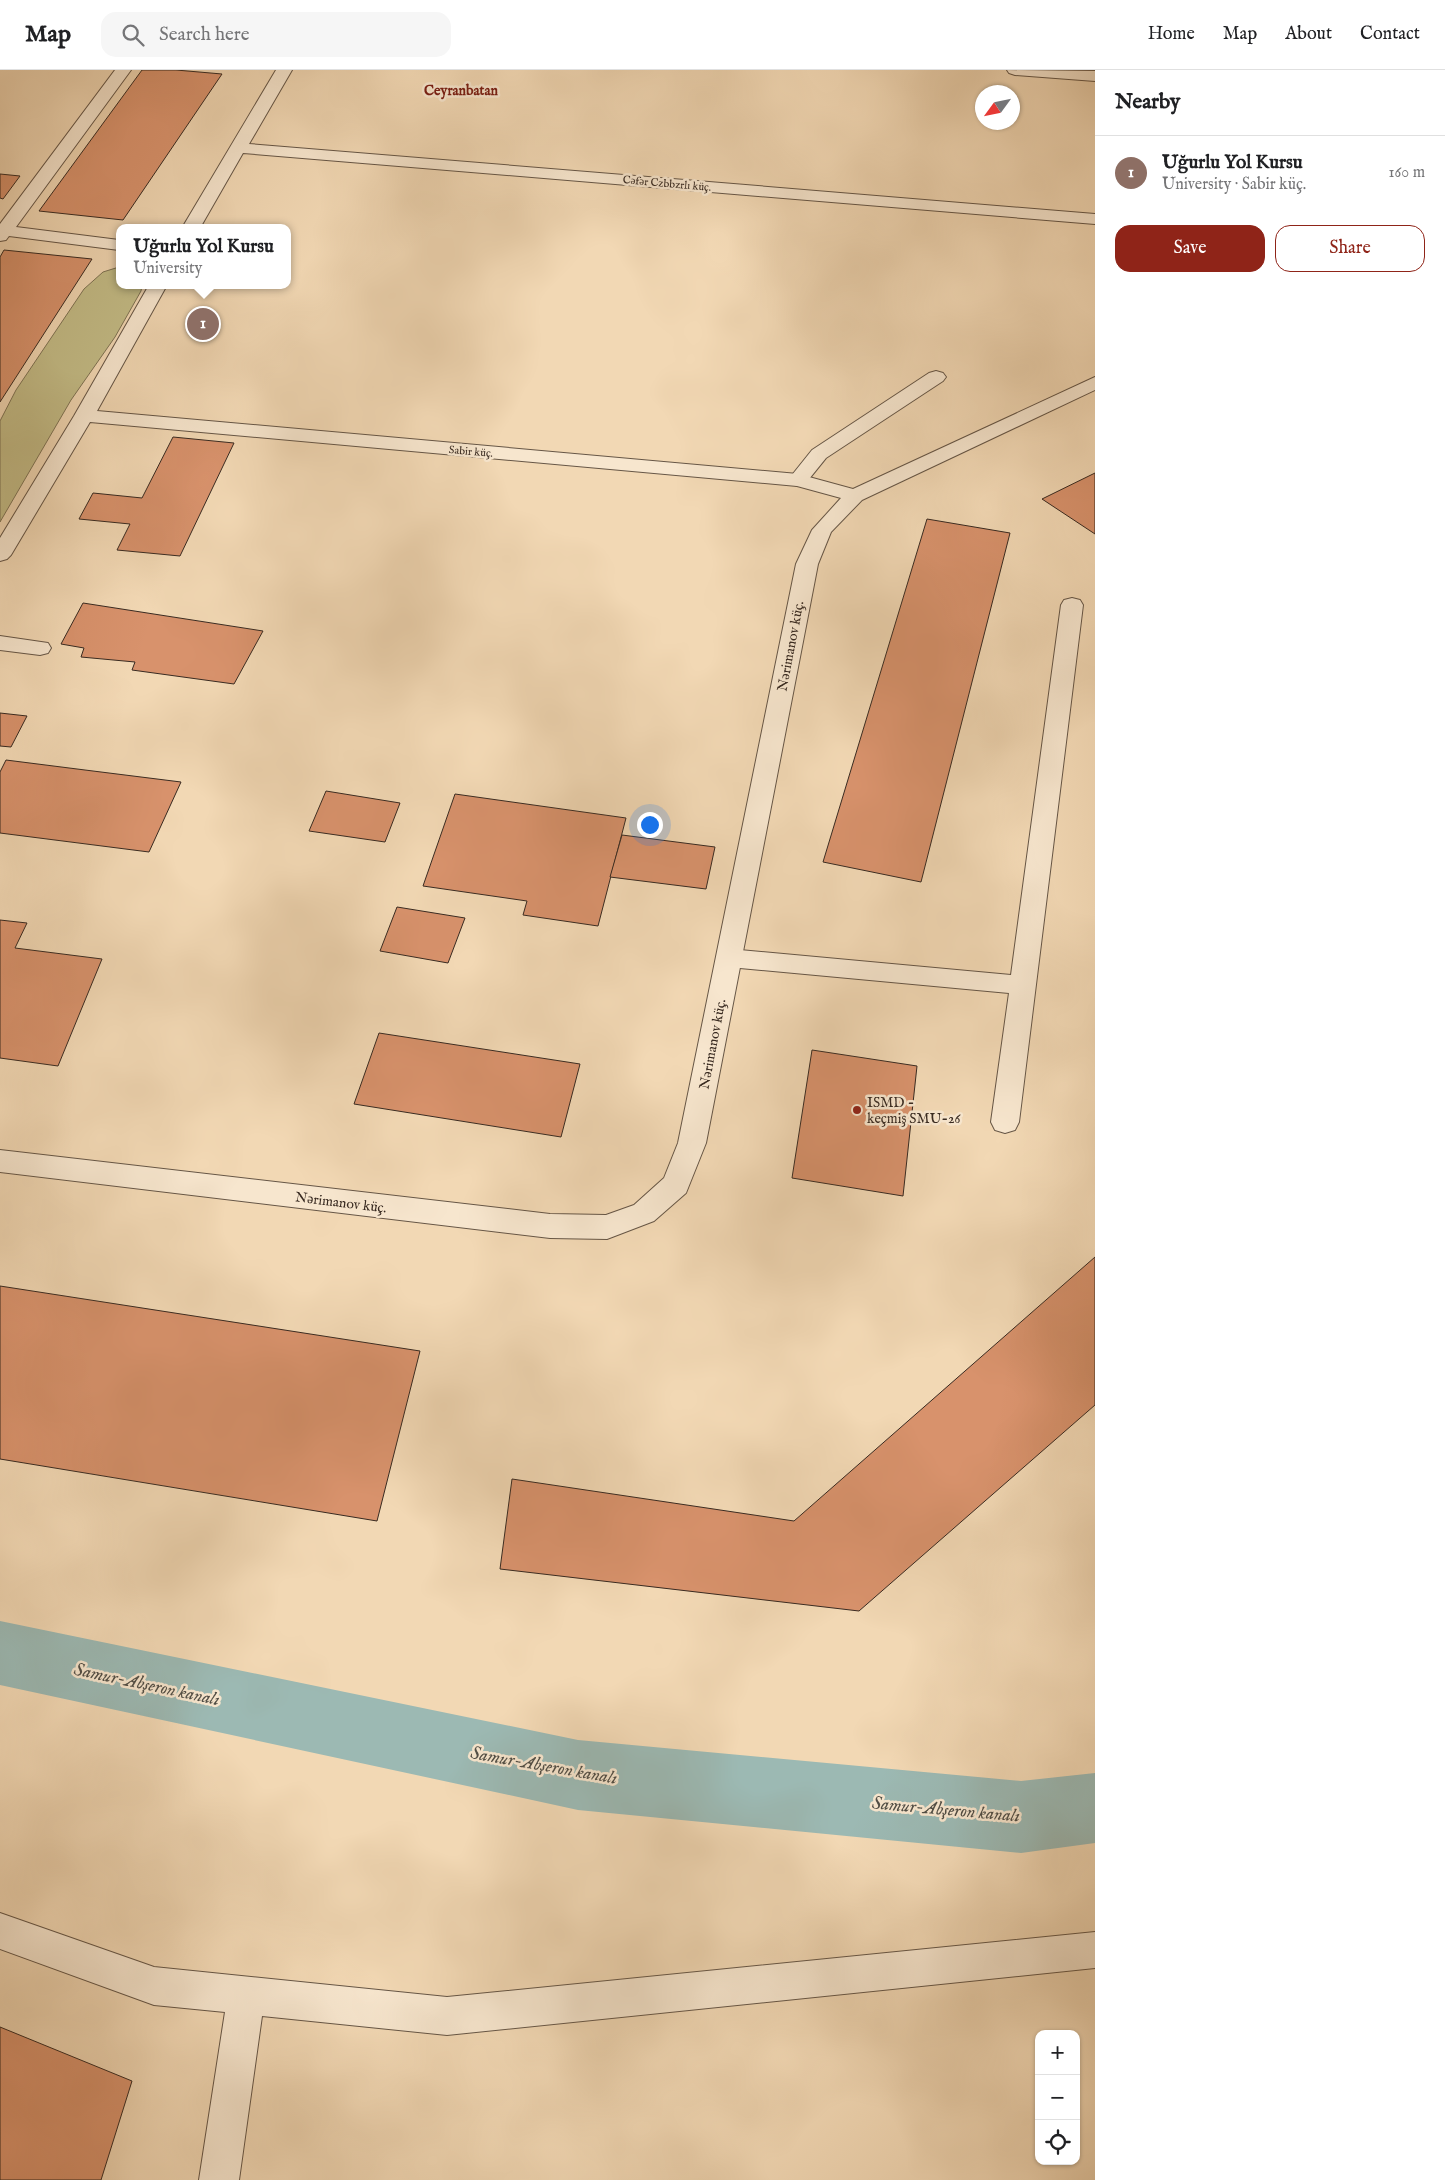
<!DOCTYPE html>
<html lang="en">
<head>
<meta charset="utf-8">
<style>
  body { margin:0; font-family:"IM FELL English",serif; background:#f6f6f6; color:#202124 }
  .controls { position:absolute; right:15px; bottom:15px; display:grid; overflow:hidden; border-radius:10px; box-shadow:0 1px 4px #0004 }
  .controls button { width:45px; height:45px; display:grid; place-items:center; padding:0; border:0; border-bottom:1px solid #e0e0e0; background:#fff; color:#202124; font:25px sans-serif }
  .compass { position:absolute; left:975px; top:15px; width:45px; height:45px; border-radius:50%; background:#fff; box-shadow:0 1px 4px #0004; rotate:237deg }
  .you { position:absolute; left:649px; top:754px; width:18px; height:18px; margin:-12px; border:4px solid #fff; border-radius:50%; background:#1a73e8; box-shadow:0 0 0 8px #1a73e833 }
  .badge { display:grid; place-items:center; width:32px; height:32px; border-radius:50%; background:#8f2418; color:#fff; font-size:16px; font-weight:700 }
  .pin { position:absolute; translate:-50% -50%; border:2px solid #fff; box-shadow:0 1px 5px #0006 }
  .popup { position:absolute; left:116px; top:154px; width:175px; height:65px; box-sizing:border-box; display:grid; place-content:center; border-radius:10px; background:#fff; filter:drop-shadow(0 1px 4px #0005); font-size:16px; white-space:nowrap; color:#757577 }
  .popup b { font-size:19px; color:#202124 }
  .popup::after { content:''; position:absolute; left:50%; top:100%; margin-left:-10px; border:10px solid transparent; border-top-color:#fff }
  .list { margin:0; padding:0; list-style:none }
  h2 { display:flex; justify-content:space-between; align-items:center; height:65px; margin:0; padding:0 20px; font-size:21px }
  h2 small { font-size:16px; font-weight:400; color:#757577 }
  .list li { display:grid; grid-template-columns:32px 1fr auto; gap:15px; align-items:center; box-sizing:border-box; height:75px; padding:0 20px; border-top:1px solid #e0e0e0 }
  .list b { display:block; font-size:19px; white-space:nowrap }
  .list p { margin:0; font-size:16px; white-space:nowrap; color:#757577 }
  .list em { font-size:16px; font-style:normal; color:#757577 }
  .actions { display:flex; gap:10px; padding:15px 20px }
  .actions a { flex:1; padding:11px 0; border:1px solid #8f2418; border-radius:15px; text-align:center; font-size:18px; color:#8f2418 }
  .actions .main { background:#8f2418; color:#fff }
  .icon { flex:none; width:28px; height:28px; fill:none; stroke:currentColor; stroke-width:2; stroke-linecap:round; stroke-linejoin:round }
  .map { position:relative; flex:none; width:1095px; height:2110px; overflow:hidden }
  header { display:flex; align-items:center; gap:30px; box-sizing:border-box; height:70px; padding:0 25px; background:#fff; border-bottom:1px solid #e0e0e0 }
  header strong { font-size:24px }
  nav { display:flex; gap:28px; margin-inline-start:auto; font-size:18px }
  .search { width:350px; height:45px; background:#f6f6f6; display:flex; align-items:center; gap:12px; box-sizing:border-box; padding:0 18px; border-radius:15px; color:#757577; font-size:19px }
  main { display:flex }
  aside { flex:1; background:#fff }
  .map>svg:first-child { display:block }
  .green { fill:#c3bc87; stroke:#7e7354 }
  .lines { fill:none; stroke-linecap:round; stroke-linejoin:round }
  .canal { fill:#9cb9b3; fill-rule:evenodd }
  .building { fill:#d8926c; stroke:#382a21 }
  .lane-casing { stroke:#665646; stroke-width:2 }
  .street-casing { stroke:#665646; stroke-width:2 }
  .lane { fill:#f7e6ce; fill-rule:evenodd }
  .street { fill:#f7e6ce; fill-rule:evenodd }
  .poi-dot { fill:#8f2418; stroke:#f7e6ce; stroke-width:2 }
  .labels { text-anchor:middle; stroke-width:5; stroke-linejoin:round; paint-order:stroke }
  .far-street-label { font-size:11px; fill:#382a21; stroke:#f7e6ce }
  .far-quarter-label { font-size:14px; font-weight:bold; fill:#7a1f14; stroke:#f7e6ce }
  .street-label { font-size:14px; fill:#382a21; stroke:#f7e6ce }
  .poi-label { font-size:14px; fill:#382a21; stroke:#f7e6ce; text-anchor:start }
  .near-water-label { font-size:18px; font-style:italic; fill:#514e46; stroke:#f7e6ce }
</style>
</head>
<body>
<header>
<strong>Map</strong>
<div class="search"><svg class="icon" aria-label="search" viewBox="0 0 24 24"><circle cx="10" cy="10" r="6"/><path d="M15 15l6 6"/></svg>Search here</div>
<nav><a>Home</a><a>Map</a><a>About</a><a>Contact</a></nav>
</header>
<main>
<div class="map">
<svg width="1095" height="2110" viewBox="0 0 1095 2110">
  <rect width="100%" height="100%" fill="#f2d8b4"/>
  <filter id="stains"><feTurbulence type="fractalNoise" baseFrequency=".004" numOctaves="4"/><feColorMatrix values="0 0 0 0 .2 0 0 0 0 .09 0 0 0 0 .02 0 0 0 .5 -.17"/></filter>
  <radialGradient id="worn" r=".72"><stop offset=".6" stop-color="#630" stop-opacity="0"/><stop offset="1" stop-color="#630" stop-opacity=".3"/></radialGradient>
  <polygon class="green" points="119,197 119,215 142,215 141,221 115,267 71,330 0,452 0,351 16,320 84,219 103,202"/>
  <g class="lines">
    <polygon class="canal" points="0,1551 578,1670 1021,1711 1095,1703 1095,1773 1021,1783 578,1740 0,1615"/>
  </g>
  <g class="building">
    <polygon points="142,0 176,0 222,4 123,150 39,141"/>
    <polygon points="0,104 20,106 3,129 0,128"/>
    <polygon points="4,180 92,189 0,332 0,187"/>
    <polygon points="173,367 234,373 180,486 117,480 130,454 79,449 93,423 142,428"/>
    <polygon points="1095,403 1095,464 1042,429"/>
    <polygon points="927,449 1010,463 921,812 823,792"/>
    <polygon points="83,533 263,561 234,614 132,600 135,592 81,587 84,578 61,574"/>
    <polygon points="0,643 27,646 11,677 0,676"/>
    <polygon points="6,690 85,700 181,712 149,782 0,763 0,702"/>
    <polygon points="326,721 400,733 385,772 309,761"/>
    <polygon points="455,724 626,748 598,856 523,845 527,831 423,816"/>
    <polygon points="622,765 715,777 706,819 610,807"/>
    <polygon points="397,837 465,848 448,893 380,881"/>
    <polygon points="0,850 27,853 15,878 102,889 58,996 0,988"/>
    <polygon points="379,963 580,994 561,1067 354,1034"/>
    <polygon points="812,980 917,996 903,1126 792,1108"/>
    <polygon points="1095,1187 1095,1335 859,1541 500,1499 512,1409 794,1451"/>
    <polygon points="0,1216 420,1281 377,1451 0,1389"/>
    <polygon points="0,1957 132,2011 101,2110 0,2110"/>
  </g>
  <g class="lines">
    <g class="lane-casing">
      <g id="lane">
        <polygon points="1007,0 1095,1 1095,11 1015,5 1009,3"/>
        <polygon points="936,301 943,303 946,307 943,311 826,388 805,414 798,416 791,414 788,410 812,380 929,303"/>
        <polygon points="1072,528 1080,530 1083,535 1019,1052 1015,1060 1005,1063 995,1060 991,1052 1009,923 729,897 720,895 716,888 720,881 729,879 1011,905 1061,535 1064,530"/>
      </g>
    </g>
    <g class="street-casing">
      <g id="street">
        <polygon points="115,0 131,0 16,157 119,170 119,180 9,166 6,170 0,171 0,154"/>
        <polygon points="276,0 292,0 249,74 1095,144 1095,154 243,83 200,158 182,158"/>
        <polygon points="149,215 167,215 97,341 798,404 853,419 1095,307 1095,320 862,430 831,462 818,494 706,1073 686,1123 654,1151 607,1169 550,1168 0,1102 0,1080 550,1144 606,1145 634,1135 664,1108 678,1073 796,494 812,460 841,428 797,416 90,352 11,485 7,489 0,491 0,468 74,346"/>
        <polygon points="0,566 48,573 51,578 48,583 40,585 0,580"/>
        <polygon points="0,1843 154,1897 447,1927 1095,1862 1095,1898 447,1965 262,1946 239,2110 199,2110 225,1942 154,1935 0,1879"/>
      </g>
    </g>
    <use href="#lane" class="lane"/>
    <use href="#street" class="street"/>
  </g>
  <circle class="poi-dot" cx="857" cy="1040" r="5"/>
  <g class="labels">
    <g class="far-street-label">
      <text transform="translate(667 113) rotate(5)" y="4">Cəfər Czbbzrlı küç.</text>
      <text transform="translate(471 381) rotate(5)" y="4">Sabir küç.</text>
    </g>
    <g class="far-quarter-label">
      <text x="461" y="25">Ceyranbatan</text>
    </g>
    <g class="street-label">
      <text transform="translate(790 576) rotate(-79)" y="5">Nərimanov küç.</text>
      <text transform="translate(712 974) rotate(-79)" y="5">Nərimanov küç.</text>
      <text transform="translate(341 1132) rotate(7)" y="5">Nərimanov küç.</text>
    </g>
    <g class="poi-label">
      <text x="867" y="1037">ISMD -<tspan x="867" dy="16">keçmiş SMU-26</tspan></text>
    </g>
    <g class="near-water-label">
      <text transform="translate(147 1614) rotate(12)" y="6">Samur-Abşeron kanalı</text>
      <text transform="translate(544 1695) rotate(10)" y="6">Samur-Abşeron kanalı</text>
      <text transform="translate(946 1739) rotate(5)" y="6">Samur-Abşeron kanalı</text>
    </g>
  </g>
  <rect width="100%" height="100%" filter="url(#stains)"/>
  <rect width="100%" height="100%" fill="url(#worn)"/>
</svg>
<div class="controls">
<button>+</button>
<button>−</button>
<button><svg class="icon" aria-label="locate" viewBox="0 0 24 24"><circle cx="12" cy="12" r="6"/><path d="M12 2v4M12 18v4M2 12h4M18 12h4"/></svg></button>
</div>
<svg class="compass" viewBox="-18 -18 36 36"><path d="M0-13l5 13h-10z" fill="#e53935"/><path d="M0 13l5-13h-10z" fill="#757577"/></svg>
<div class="you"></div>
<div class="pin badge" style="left:203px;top:254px;background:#8d6e63">1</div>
<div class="popup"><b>Uğurlu Yol Kursu</b>University</div>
</div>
<aside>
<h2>Nearby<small></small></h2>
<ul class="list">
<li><span class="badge" style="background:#8d6e63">1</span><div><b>Uğurlu Yol Kursu</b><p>University · Sabir küç.</p></div><em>160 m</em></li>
</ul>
<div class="actions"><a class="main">Save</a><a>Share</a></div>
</aside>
</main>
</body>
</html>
